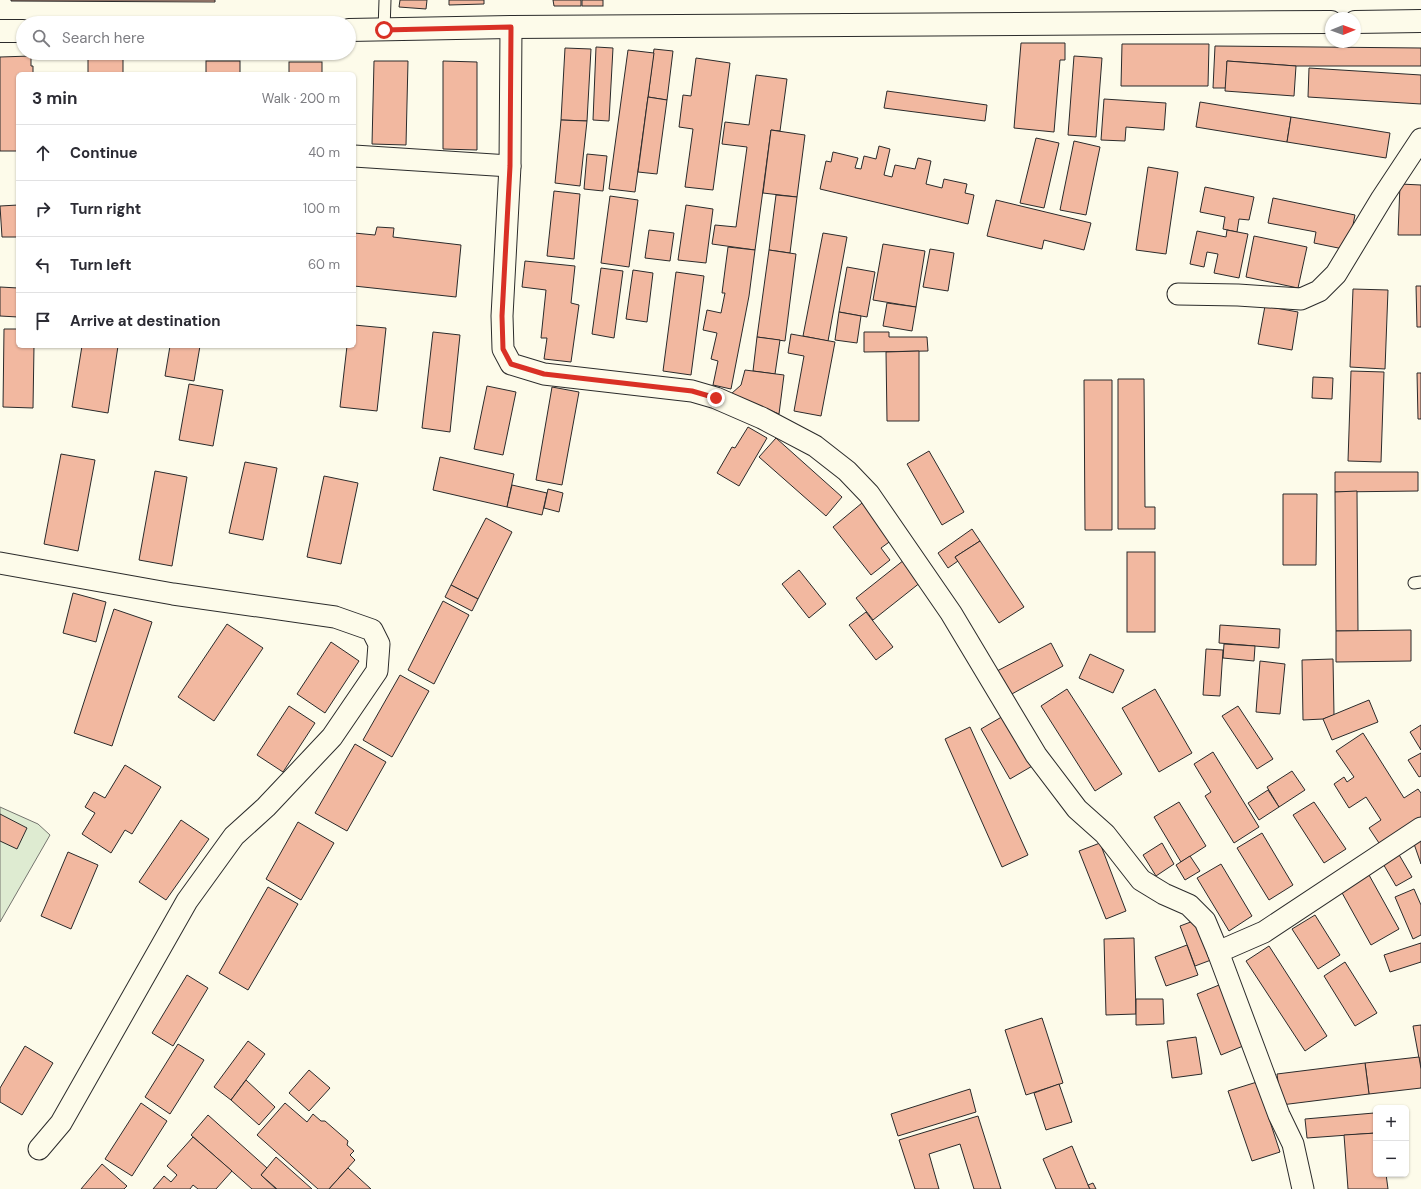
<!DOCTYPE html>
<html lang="en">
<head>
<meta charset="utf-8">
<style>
  body { margin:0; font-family:"DM Sans",sans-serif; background:#f7f7f7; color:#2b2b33 }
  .controls { position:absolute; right:12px; bottom:12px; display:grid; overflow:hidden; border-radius:6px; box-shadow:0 1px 3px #0004 }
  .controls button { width:36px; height:36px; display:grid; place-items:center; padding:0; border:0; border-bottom:1px solid #e1e1e2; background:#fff; color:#2b2b33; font:20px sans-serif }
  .compass { position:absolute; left:1325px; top:12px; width:36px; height:36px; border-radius:50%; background:#fff; box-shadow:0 1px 3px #0004; rotate:89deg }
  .stop { position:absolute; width:12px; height:12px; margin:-9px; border:3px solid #d93025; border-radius:50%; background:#fff }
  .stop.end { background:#d93025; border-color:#fff; box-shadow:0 1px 4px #0008 }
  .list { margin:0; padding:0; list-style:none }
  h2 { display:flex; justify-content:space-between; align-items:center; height:52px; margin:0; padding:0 16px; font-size:17px }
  h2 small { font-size:13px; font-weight:400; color:#7c7c81 }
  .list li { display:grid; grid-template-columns:26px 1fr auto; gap:12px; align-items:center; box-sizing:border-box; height:56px; padding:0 16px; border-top:1px solid #e1e1e2 }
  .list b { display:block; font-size:15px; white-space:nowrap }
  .list em { font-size:13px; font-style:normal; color:#7c7c81 }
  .icon { flex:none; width:22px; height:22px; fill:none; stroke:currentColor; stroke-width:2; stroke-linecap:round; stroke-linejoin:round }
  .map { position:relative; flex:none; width:1421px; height:1189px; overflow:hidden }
  .search { position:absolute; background:#fff; box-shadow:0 1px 3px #0004; left:16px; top:16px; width:340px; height:44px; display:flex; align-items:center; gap:10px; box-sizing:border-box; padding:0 14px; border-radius:22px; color:#7c7c81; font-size:15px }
  .panel { position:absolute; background:#fff; box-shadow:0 1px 3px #0004; left:16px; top:72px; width:340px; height:276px; border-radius:6px }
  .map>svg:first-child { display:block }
  .green { fill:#deebd1; stroke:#74746e }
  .building { fill:#f2b8a0; stroke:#2b2b2b }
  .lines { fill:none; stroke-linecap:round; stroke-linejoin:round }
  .service-casing { stroke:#2b2b2b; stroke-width:13 }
  .minor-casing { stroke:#2b2b2b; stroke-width:23 }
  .tertiary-casing { stroke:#2b2b2b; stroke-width:24 }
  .service { stroke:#fdfbea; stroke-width:11 }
  .minor { stroke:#fdfbea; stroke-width:21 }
  .tertiary { stroke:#fdfbea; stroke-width:22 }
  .route { stroke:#d93025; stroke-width:5 }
</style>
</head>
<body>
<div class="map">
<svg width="1421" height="1189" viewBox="0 0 1421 1189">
  <rect width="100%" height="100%" fill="#fdfbea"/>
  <polygon class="green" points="0,807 38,824 50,835 0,922"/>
  <g class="building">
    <polygon points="11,0 215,0 215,2 11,1"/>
    <polygon points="400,0 427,0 426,9 399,7"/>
    <polygon points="449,0 484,0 484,4 449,5"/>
    <polygon points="553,0 581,0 581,6 554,6"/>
    <rect x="582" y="0" width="21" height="6"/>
    <polygon points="1021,43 1065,43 1065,60 1060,60 1054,132 1014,128"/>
    <polygon points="1122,44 1209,44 1208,86 1121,86"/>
    <polygon points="1215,46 1421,48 1421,66 1296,66 1227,61 1226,88 1213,88"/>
    <polygon points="596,47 613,48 609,121 593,120"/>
    <polygon points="565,48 591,49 587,121 561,120"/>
    <polygon points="654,49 673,51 667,100 648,97"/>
    <polygon points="628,50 654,53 635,192 609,189"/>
    <polygon points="88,55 123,56 123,74 88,74"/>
    <polygon points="31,56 31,66 33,66 33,74 18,74 18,151 0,151 0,57"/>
    <polygon points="1074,56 1102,58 1096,137 1068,135"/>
    <polygon points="696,58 730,63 713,190 685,187 693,129 679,127 683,95 691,96"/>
    <rect x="206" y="61" width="34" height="13"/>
    <polygon points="374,61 408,61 406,145 372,144"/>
    <polygon points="443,61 477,62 477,150 443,149"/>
    <polygon points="1227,61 1296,66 1294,96 1225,91"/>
    <rect x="289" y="62" width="33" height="12"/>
    <polygon points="1309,68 1421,75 1421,104 1308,97"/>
    <polygon points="756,75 787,79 780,131 771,130 755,250 712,244 715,225 736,227 747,147 722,144 725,122 749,125"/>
    <polygon points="887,91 987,105 985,121 884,108"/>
    <polygon points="648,97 667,100 657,174 638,172"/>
    <polygon points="1104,99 1166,103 1164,130 1126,127 1125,141 1101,140"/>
    <polygon points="1200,102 1291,117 1287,142 1196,127"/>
    <polygon points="1291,117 1390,133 1386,158 1287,142"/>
    <polygon points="561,120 587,121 580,186 555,183"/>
    <polygon points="771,130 805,135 797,197 763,193"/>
    <polygon points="1036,138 1059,143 1044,208 1020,203"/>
    <polygon points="1074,141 1100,147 1086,215 1060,210"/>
    <polygon points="879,146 890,149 884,175 892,177 895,165 915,169 918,158 931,161 926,184 942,188 944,179 967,184 965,193 974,195 968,224 820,189 826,161 831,162 833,152 858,158 855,168 861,169 864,156 876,159"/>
    <polygon points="587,154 607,156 603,191 584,189"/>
    <polygon points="1148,167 1178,172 1166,254 1136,250"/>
    <polygon points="1400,184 1421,185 1421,235 1398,235"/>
    <polygon points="1205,187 1254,197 1249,220 1239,219 1237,232 1223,229 1225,217 1200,212"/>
    <polygon points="554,191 580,194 574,259 547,256"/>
    <polygon points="776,195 797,197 790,253 769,250"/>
    <polygon points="610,196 638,200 629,267 601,263"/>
    <polygon points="1273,198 1355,215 1348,250 1314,243 1316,232 1268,223"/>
    <polygon points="996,200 1091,223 1084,250 1044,240 1042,249 987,236"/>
    <polygon points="18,205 18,237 2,237 0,206"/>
    <polygon points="686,205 713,209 706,263 678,260"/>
    <polygon points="377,227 394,228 393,237 461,245 456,297 354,286 354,233 375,235"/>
    <polygon points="649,230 674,233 670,261 645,258"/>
    <polygon points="1227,230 1248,234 1239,278 1214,273 1218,254 1207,252 1204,267 1190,264 1197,231 1226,237"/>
    <polygon points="823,233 847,237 828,341 803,336"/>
    <polygon points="1254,236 1307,247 1298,288 1246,277"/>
    <polygon points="883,244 925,251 916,307 873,300"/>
    <polygon points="728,247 755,250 749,296 731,389 713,385 718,361 711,359 717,333 703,330 707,310 721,313 725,293 722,293"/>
    <polygon points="930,249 954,253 948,291 923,287"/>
    <polygon points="769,250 796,254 785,341 757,337"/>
    <polygon points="525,261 575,266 571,303 579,305 571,362 544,359 547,338 541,338 546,290 522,287"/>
    <polygon points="847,267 875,272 867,317 839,312"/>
    <polygon points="601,268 623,271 614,338 592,334"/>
    <polygon points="633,270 653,273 647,322 626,319"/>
    <polygon points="676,272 704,276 691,375 663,371"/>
    <polygon points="1416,286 1421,286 1421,327 1417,327"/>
    <polygon points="0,287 18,288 18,317 0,316"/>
    <polygon points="1353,289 1388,290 1385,369 1350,367"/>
    <polygon points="887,303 916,307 912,331 883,326"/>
    <polygon points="1265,306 1298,312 1292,350 1258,344"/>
    <polygon points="839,312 861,316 857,343 835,340"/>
    <polygon points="354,325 386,328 377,411 340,407 347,346 354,346"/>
    <polygon points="4,329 18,329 18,346 34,346 33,408 3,407"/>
    <polygon points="433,332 460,335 450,432 422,428"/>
    <polygon points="864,332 889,332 889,337 927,337 928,351 864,352"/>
    <polygon points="791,334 835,342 821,416 794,411 804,356 788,353"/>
    <polygon points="757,337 780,340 775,374 753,371"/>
    <polygon points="82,346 118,346 108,413 72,407"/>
    <polygon points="170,346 200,346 194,381 165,376"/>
    <polygon points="919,351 919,421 887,421 886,352"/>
    <polygon points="745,370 784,375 779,414 731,394 741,385"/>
    <polygon points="1351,371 1384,372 1381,462 1348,461"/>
    <polygon points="1417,373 1421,373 1421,419 1418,419"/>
    <polygon points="1313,377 1333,378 1332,399 1312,398"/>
    <polygon points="1118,379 1144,379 1145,507 1155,507 1155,529 1118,529"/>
    <polygon points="1084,380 1112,380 1112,530 1085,530"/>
    <polygon points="189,384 223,390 213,446 179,440"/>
    <polygon points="487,386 516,392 503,455 474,449"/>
    <polygon points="552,387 579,392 562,485 536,480"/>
    <polygon points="748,427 767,438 739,486 717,473 732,447 735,448"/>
    <polygon points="776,438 842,497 826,516 759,457"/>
    <polygon points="929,451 964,512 942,525 907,464"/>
    <polygon points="61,454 95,460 78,551 44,544"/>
    <polygon points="440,457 514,474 507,507 433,490"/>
    <polygon points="245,462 277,468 263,540 229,533"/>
    <polygon points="155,471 187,477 172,566 139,560"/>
    <polygon points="1335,472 1418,472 1418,491 1335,492"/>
    <polygon points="324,476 358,483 341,564 307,557"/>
    <polygon points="512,485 547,493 542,515 507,507"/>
    <polygon points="548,489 563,493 559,512 544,508"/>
    <polygon points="1357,491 1358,631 1336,631 1335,492"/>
    <polygon points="1283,494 1317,494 1316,565 1283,565"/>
    <polygon points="862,503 892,540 881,548 890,560 871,575 833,527"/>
    <polygon points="486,518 512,532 478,599 451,585"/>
    <polygon points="972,529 980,541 955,557 958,561 948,568 938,553"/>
    <polygon points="980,541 1024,607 999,623 955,557"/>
    <rect x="1127" y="552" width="28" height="80"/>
    <polygon points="904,560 921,582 873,620 856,598"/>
    <polygon points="799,570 826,604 809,618 782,584"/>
    <polygon points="451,585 478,599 472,611 445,597"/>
    <polygon points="73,593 106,602 96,642 63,633"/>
    <polygon points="443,601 469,615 434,684 408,670"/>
    <polygon points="114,609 152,622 112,746 74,733"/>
    <polygon points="866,612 893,647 876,660 849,625"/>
    <polygon points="227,624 263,648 214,721 178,697"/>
    <polygon points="1220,625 1280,629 1279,648 1219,643"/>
    <polygon points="1411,630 1411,661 1336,662 1336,631"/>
    <polygon points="331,642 359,661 325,713 297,694"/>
    <polygon points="1051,643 1063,666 1010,695 997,671"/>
    <polygon points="1224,644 1255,646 1254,661 1223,658"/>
    <polygon points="1206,649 1223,650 1220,696 1203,695"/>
    <polygon points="1090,654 1124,670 1113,693 1079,678"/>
    <polygon points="1333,659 1334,715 1323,719 1303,720 1302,660"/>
    <polygon points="1260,661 1285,664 1280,714 1256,712"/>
    <polygon points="400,675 429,691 392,757 363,740"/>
    <polygon points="1067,689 1122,774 1095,791 1041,706"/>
    <polygon points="1155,689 1192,753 1159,772 1122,708"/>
    <polygon points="1369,700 1378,722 1332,740 1323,719"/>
    <polygon points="289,706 315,723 283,772 257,755"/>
    <polygon points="1238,706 1273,759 1257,769 1222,716"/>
    <polygon points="1005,715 1034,765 1010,779 981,729"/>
    <polygon points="1421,725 1421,750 1410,732"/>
    <polygon points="970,727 1028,855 1002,867 945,739"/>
    <polygon points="1363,733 1404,798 1418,789 1421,793 1421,820 1381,846 1369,828 1381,820 1366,797 1349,808 1334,784 1344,777 1347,782 1354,777 1336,751"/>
    <polygon points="355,744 386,762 347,831 315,813"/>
    <polygon points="1213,752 1259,827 1234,843 1205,796 1211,792 1194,764"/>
    <polygon points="1421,753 1421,776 1419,777 1408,760"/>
    <polygon points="125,765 161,787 132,834 125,830 111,853 82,834 95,813 85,807 94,792 105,798"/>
    <polygon points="1292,771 1305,790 1279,807 1267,787"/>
    <polygon points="1268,790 1279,807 1259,820 1248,803"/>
    <polygon points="1179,802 1206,846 1181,862 1154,817"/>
    <polygon points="1314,802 1346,849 1324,863 1293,815"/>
    <polygon points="0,814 27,828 17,849 0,841"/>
    <polygon points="181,820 209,839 166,900 139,882"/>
    <polygon points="298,822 334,843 301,900 266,879"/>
    <polygon points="1262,833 1293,885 1269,900 1237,848"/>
    <polygon points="1421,838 1421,864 1413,841"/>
    <polygon points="1100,843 1126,911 1106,919 1079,851"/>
    <polygon points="1162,843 1174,864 1156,876 1143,855"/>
    <polygon points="68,852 98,865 71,929 41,916"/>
    <polygon points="1398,853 1412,877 1396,886 1382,862"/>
    <polygon points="1190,856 1200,871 1185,880 1176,865"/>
    <polygon points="1221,864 1252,916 1229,931 1197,878"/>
    <polygon points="1369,875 1399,929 1371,945 1341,891"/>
    <polygon points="268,887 298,904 248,990 219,973"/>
    <polygon points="1414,889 1421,905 1421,935 1413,939 1395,897"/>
    <polygon points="1315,915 1340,955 1318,969 1292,929"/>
    <polygon points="1196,920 1211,960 1195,966 1180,926"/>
    <polygon points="1134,938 1136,1014 1106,1015 1104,939"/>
    <polygon points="1421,943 1421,962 1390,972 1384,955"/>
    <polygon points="1187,945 1198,975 1166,986 1155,957"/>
    <polygon points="1269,946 1327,1036 1305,1051 1246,961"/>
    <polygon points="1345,962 1377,1013 1355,1026 1324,976"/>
    <polygon points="187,975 208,988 173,1046 152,1033"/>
    <polygon points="1224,983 1248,1044 1221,1055 1197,994"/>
    <polygon points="1136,999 1163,999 1164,1024 1136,1025"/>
    <polygon points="1042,1018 1063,1083 1026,1095 1005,1030"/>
    <polygon points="1421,1025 1421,1069 1413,1026"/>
    <polygon points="1196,1037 1202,1074 1172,1078 1167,1041"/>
    <polygon points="248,1041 265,1054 231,1100 214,1087"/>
    <polygon points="178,1044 204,1060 170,1114 145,1097"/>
    <polygon points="25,1046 53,1063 22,1115 0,1102 0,1088"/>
    <polygon points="1419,1057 1421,1069 1421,1088 1369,1094 1365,1063"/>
    <polygon points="1365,1063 1369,1094 1281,1105 1277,1074"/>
    <polygon points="309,1070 330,1088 309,1111 289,1093"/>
    <polygon points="246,1080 275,1107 259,1125 231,1100"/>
    <polygon points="1257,1082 1280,1152 1252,1161 1228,1091"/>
    <polygon points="1059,1084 1072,1122 1046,1130 1034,1093"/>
    <polygon points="970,1089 976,1112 898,1136 891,1114"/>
    <polygon points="141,1103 167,1121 132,1176 105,1159"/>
    <polygon points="285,1103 307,1122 313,1114 321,1121 325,1121 348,1141 347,1145 354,1151 350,1155 355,1160 329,1189 318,1189 257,1135"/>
    <polygon points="1374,1113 1376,1133 1307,1138 1305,1119"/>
    <polygon points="208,1115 267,1168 261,1175 276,1189 252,1189 191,1135"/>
    <polygon points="978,1116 1001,1189 974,1189 960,1144 929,1154 939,1189 915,1189 899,1140"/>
    <polygon points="1376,1133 1376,1174 1386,1174 1388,1189 1348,1189 1344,1135"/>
    <polygon points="193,1137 232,1171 216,1189 198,1189 193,1185 190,1189 153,1189 164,1176 171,1182 177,1175 167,1166"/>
    <polygon points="1072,1146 1088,1185 1090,1189 1056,1189 1043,1159"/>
    <polygon points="276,1157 312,1189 277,1189 261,1175"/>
    <polygon points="102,1164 127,1186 124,1189 81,1189"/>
    <polygon points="348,1168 371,1189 329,1189"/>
    <polygon points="1093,1183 1096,1189 1090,1189 1088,1185"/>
  </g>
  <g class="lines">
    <g class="service-casing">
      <g id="service">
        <polyline points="384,30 385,0"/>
        <polyline points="1414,583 1421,582"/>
      </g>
    </g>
    <g class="minor-casing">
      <g id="minor">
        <polyline points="511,27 510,166 502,316 503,349 511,364 544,374 692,391 716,398 762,418 815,446 847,471 869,494 951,613 1036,755 1077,809 1105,834 1141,880 1164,894 1189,905 1205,921 1218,952 1279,1115 1293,1144 1303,1189"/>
        <polyline points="354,156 510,166"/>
        <polyline points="1178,294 1238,295 1301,299 1319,291 1336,274 1382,198 1421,139"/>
        <polyline points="0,563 173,594 335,617 372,630 379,644 377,671 332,737 266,807 234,836 187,901 61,1123 39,1149"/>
        <polyline points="1218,952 1264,932 1421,828"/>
      </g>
    </g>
    <g class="tertiary-casing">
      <g id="tertiary">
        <polyline points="1355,22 1421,21"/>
        <polyline points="349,30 511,27 1331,22"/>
        <polyline points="0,31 23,31"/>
      </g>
    </g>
    <use href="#service" class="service"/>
    <use href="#minor" class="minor"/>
    <use href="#tertiary" class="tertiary"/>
  </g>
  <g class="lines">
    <polyline class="route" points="384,30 511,27 510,166 502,316 503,349 511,364 544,374 692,391 716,398"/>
  </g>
</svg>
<div class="controls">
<button>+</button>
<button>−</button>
</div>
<svg class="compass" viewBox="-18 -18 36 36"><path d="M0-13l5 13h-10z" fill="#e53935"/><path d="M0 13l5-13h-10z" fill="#7c7c81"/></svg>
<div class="stop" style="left:384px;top:30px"></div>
<div class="stop end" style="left:716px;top:398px"></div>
<div class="search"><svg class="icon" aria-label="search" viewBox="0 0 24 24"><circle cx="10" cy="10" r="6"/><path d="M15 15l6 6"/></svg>Search here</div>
<section class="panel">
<h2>3 min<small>Walk · 200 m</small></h2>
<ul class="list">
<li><svg class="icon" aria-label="ahead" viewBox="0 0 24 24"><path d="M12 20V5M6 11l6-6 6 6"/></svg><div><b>Continue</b></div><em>40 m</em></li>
<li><svg class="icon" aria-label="right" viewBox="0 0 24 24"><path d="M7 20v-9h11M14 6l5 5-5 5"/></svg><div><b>Turn right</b></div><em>100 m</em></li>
<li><svg class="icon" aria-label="left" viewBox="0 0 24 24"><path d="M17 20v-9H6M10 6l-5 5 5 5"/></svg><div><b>Turn left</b></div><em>60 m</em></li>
<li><svg class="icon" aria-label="arrive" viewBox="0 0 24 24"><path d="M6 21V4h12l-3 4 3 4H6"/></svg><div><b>Arrive at destination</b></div></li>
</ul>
</section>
</div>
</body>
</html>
